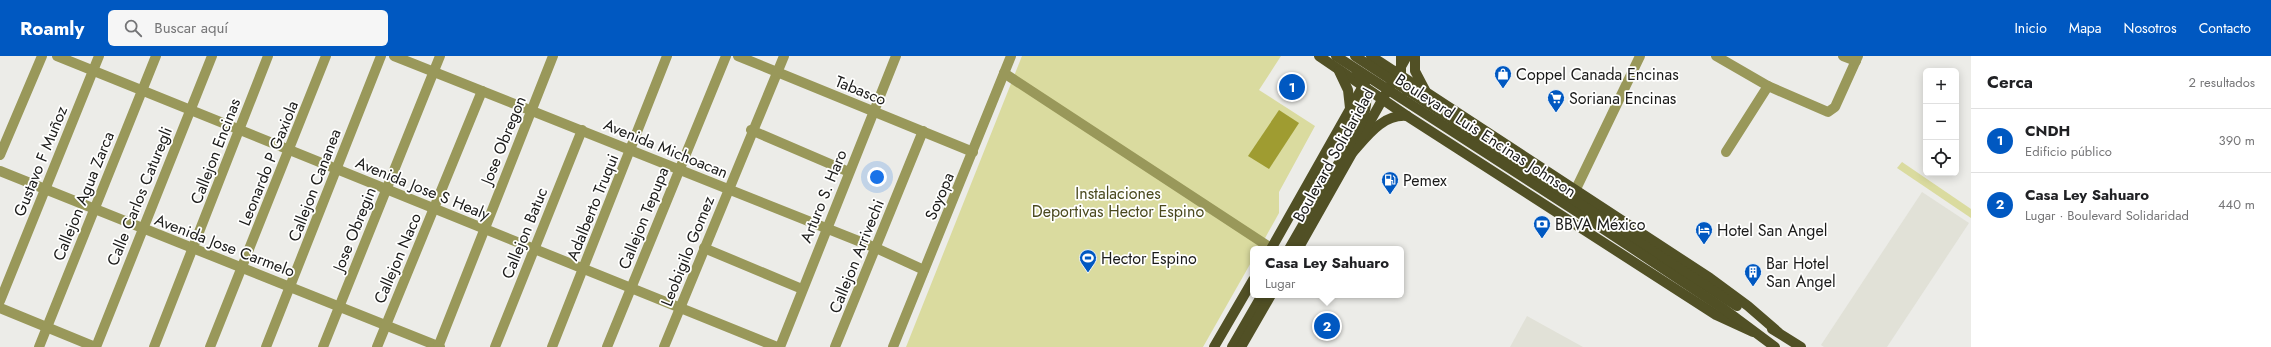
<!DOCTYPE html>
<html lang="es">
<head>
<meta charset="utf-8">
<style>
  body { margin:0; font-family:Jost,sans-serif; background:#f6f6f6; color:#202124 }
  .controls { position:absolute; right:12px; top:12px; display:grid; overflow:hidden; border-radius:6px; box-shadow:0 2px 10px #0003 }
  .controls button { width:36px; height:36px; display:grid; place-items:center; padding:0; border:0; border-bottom:1px solid #e0e0e0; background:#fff; color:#202124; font:20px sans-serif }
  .you { position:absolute; left:877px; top:121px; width:14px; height:14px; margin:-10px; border:3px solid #fff; border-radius:50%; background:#1a73e8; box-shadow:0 0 0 6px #1a73e833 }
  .badge { display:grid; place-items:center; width:26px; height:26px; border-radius:50%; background:#0058c1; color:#fff; font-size:13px; font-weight:700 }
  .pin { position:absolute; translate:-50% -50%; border:2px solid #fff; box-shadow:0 1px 4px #0006 }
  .popup { position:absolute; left:1250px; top:190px; width:154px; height:52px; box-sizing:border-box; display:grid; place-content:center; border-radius:6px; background:#fff; filter:drop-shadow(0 1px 3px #0005); font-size:13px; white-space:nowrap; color:#757577 }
  .popup b { font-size:15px; color:#202124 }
  .popup::after { content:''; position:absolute; left:50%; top:100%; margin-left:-8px; border:8px solid transparent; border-top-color:#fff }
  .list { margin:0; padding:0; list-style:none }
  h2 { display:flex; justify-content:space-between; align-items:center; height:52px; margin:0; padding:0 16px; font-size:17px }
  h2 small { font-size:13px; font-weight:400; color:#757577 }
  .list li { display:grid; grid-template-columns:26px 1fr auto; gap:12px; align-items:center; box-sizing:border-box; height:64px; padding:0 16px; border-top:1px solid #e0e0e0 }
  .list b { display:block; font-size:15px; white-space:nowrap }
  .list p { margin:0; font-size:13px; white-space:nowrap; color:#757577 }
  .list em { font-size:13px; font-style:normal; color:#757577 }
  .icon { flex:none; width:22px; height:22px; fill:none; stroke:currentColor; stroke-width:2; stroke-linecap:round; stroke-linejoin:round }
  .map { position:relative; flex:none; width:1971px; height:291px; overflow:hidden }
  header { display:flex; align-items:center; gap:24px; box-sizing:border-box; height:56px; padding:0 20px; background:#0058c1; color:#fff }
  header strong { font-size:19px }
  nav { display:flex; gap:22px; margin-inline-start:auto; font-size:14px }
  .search { width:280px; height:36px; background:#f6f6f6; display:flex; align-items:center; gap:10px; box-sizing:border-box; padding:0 14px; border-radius:6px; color:#757577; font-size:15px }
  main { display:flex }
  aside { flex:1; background:#fff }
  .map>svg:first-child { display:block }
  .built { fill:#e1e1d7 }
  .green { fill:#dadb9f }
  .water { fill:#9f9c31 }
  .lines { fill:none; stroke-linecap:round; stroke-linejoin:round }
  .minor { stroke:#99985a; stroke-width:10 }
  .major { stroke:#515025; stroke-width:10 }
  .major-bridge { stroke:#515025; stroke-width:10 }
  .labels { text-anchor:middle; stroke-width:3.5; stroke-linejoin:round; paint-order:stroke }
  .poi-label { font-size:16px; fill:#1b1b1a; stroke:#fffffe; text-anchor:start }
  .street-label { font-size:16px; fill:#1b1b1a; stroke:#fffffe }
  .park-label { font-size:16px; fill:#4a491e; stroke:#fffffe }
</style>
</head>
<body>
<header>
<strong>Roamly</strong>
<div class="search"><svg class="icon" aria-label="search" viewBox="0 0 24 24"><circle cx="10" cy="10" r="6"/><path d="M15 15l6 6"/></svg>Buscar aquí</div>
<nav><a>Inicio</a><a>Mapa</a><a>Nosotros</a><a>Contacto</a></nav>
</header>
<main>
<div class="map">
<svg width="1971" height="291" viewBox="0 0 1971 291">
  <rect width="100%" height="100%" fill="#ecece8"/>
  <g class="built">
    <polygon points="1922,136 1969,167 1887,291 1824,291 1821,289"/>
    <polygon points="1527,260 1583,291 1510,291"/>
  </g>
  <g class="green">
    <polygon points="1022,0 1281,0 1259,34 1315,70 1279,136 1279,157 1259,193 1253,193 1253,203 1203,291 906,291"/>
    <polygon points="1902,106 1971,153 1971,162 1897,112"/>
  </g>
  <polygon class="water" points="1279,54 1299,67 1269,113 1248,100"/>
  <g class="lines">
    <g class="minor">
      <polyline points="57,0 777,291"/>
      <polyline points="394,0 876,192 924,214"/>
      <polyline points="738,0 973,96"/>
      <polyline points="1716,0 1768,30 1828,56 1835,51 1858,0"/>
      <polyline points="1843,0 1856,5"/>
      <polyline points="1004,17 1271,192"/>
      <polyline points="751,74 849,116"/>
      <polyline points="1726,96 1768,30"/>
      <polyline points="0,99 42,0"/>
      <polyline points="0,115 440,291"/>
      <polyline points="1575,135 1640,0"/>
      <polyline points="704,192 802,233"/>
      <polyline points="0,245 99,0"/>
      <polyline points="0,252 95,291"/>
      <polyline points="39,291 156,0"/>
      <polyline points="96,291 212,0"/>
      <polyline points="154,291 268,0"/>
      <polyline points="210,291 326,0"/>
      <polyline points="266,291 381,0"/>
      <polyline points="323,291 440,0"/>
      <polyline points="377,291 482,35"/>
      <polyline points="438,291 553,0"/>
      <polyline points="495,291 582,74"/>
      <polyline points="552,291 667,0"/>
      <polyline points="607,291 726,0"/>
      <polyline points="664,291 784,0"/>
      <polyline points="780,291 896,0"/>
      <polyline points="835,291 923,75"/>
      <polyline points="893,291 1011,0"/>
    </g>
    <g class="major">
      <polyline points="1319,0 1407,60"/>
      <polyline points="1371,0 1710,222 1748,250 1778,276"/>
      <polyline points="1415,0 1415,15 1425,34"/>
      <polyline points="1339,15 1348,34 1350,52"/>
      <path d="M1353,96C1368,79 1383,58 1407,60L1716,259L1753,276"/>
      <polyline points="1603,163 1737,250"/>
      <polyline points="1599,170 1724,253 1775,291"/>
      <polyline points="1271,193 1367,23"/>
      <polyline points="1298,193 1407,0"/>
      <polyline points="1772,273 1801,291"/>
      <polyline points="1214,291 1253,224"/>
      <polyline points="1232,291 1262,239"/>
      <polyline points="1241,291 1271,239"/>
    </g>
    <g class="major-bridge">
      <polyline points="1336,0 1599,170"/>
      <polyline points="1355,0 1603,163"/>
      <polyline points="1401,0 1401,20 1407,35"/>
      <path d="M1289,193L1360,70C1368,51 1370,34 1357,16"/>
    </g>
  </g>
  <defs>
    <g id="shop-pin" transform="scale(0.9)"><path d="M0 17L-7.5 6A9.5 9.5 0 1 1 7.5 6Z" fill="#0058c1" stroke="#fffffe"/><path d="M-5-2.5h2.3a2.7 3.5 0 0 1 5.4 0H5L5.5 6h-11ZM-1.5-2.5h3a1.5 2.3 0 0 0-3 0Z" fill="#fff"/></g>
    <g id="supermarket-pin" transform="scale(0.9)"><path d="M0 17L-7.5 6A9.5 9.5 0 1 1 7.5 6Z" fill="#0058c1" stroke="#fffffe"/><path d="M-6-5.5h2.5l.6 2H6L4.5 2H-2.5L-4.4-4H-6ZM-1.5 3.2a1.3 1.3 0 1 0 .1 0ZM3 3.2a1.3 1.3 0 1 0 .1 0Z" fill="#fff"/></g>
    <g id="fuel-pin" transform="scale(0.9)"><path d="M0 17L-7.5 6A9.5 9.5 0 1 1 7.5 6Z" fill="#0058c1" stroke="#fffffe"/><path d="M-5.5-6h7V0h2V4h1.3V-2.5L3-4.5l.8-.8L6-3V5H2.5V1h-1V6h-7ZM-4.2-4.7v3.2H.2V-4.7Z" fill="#fff"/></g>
    <g id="bank-pin" transform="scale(0.9)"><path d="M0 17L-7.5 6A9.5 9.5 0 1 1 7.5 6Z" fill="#0058c1" stroke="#fffffe"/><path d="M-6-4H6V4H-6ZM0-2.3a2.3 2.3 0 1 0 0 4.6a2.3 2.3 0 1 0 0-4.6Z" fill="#fff"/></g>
    <g id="hotel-pin" transform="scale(0.9)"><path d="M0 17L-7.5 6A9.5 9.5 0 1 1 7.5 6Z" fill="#0058c1" stroke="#fffffe"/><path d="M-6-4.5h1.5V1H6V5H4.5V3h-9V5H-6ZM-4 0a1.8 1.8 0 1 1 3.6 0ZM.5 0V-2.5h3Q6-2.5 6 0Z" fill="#fff"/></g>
    <g id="stadium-pin" transform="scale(0.9)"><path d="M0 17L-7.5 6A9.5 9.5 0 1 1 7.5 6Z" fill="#0058c1" stroke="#fffffe"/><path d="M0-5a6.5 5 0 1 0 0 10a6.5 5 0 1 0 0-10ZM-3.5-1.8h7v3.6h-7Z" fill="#fff"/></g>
    <g id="building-pin" transform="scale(0.9)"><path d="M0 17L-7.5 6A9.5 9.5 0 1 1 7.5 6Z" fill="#0058c1" stroke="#fffffe"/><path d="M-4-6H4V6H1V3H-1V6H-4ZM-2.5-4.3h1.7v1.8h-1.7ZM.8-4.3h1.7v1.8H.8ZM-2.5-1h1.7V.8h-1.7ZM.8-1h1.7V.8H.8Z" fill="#fff"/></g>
  </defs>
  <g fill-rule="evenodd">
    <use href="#shop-pin" x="1503" y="18"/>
    <use href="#supermarket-pin" x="1556" y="42"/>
    <use href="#fuel-pin" x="1390" y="124"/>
    <use href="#bank-pin" x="1542" y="168"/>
    <use href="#hotel-pin" x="1704" y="174"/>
    <use href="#stadium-pin" x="1088" y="202"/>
    <use href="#building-pin" x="1753" y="216"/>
  </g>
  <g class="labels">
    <g class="poi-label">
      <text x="1516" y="24">Coppel Canada Encinas</text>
      <text x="1569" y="48">Soriana Encinas</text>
      <text x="1403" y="130">Pemex</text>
      <text x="1555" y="174">BBVA México</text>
      <text x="1717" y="180">Hotel San Angel</text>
      <text x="1101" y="208">Hector Espino</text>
      <text x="1766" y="213">Bar Hotel<tspan x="1766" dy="18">San Angel</tspan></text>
    </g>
    <g class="street-label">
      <text transform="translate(861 34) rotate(22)" y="6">Tabasco</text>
      <text transform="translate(1486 79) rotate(33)" y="6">Boulevard Luis Encinas Johnson</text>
      <text transform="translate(503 84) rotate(-68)" y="6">Jose Obregon</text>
      <text transform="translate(666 92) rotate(22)" y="6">Avenida Michoacan</text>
      <text transform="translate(215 95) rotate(-69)" y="6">Callejon Encinas</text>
      <text transform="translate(1333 99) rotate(-61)" y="6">Boulevard Solidaridad</text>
      <text transform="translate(40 105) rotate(-68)" y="6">Gustavo F Muñoz</text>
      <text transform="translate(268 107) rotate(-68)" y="6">Leonardo P Gaxiola</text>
      <text transform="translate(314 129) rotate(-69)" y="6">Callejon Cananea</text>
      <text transform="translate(423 132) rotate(22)" y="6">Avenida Jose S Healy</text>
      <text transform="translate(83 140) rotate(-68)" y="6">Callejon Agua Zarca</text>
      <text transform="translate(139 140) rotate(-68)" y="6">Calle Carlos Caturegli</text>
      <text transform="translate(823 140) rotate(-68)" y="6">Arturo S. Haro</text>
      <text transform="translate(939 140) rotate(-67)" y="6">Soyopa</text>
      <text transform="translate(592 151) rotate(-68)" y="6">Adalberto Truqui</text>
      <text transform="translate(643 162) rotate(-68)" y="6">Callejon Tepupa</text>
      <text transform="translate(354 173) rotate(-68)" y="6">Jose Obregin</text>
      <text transform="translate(524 177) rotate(-68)" y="6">Callejon Batuc</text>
      <text transform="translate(225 189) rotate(21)" y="6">Avenida Jose Carmelo</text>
      <text transform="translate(687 195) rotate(-68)" y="6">Leobigilo Gomez</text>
      <text transform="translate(856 200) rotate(-68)" y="6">Callejon Arrivechi</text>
      <text transform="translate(397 202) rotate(-67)" y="6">Callejon Naco</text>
    </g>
    <g class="park-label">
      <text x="1118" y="143">Instalaciones<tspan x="1118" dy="18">Deportivas Hector Espino</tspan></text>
    </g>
  </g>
</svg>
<div class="controls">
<button>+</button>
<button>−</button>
<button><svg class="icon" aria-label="locate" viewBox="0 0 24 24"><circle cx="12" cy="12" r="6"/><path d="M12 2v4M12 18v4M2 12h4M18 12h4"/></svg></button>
</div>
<div class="you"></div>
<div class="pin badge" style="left:1292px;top:31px">1</div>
<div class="pin badge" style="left:1327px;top:270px">2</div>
<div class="popup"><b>Casa Ley Sahuaro</b>Lugar</div>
</div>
<aside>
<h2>Cerca<small>2 resultados</small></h2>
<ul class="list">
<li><span class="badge">1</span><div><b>CNDH</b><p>Edificio público</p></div><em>390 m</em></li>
<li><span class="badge">2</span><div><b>Casa Ley Sahuaro</b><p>Lugar · Boulevard Solidaridad</p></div><em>440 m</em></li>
</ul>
</aside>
</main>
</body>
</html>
